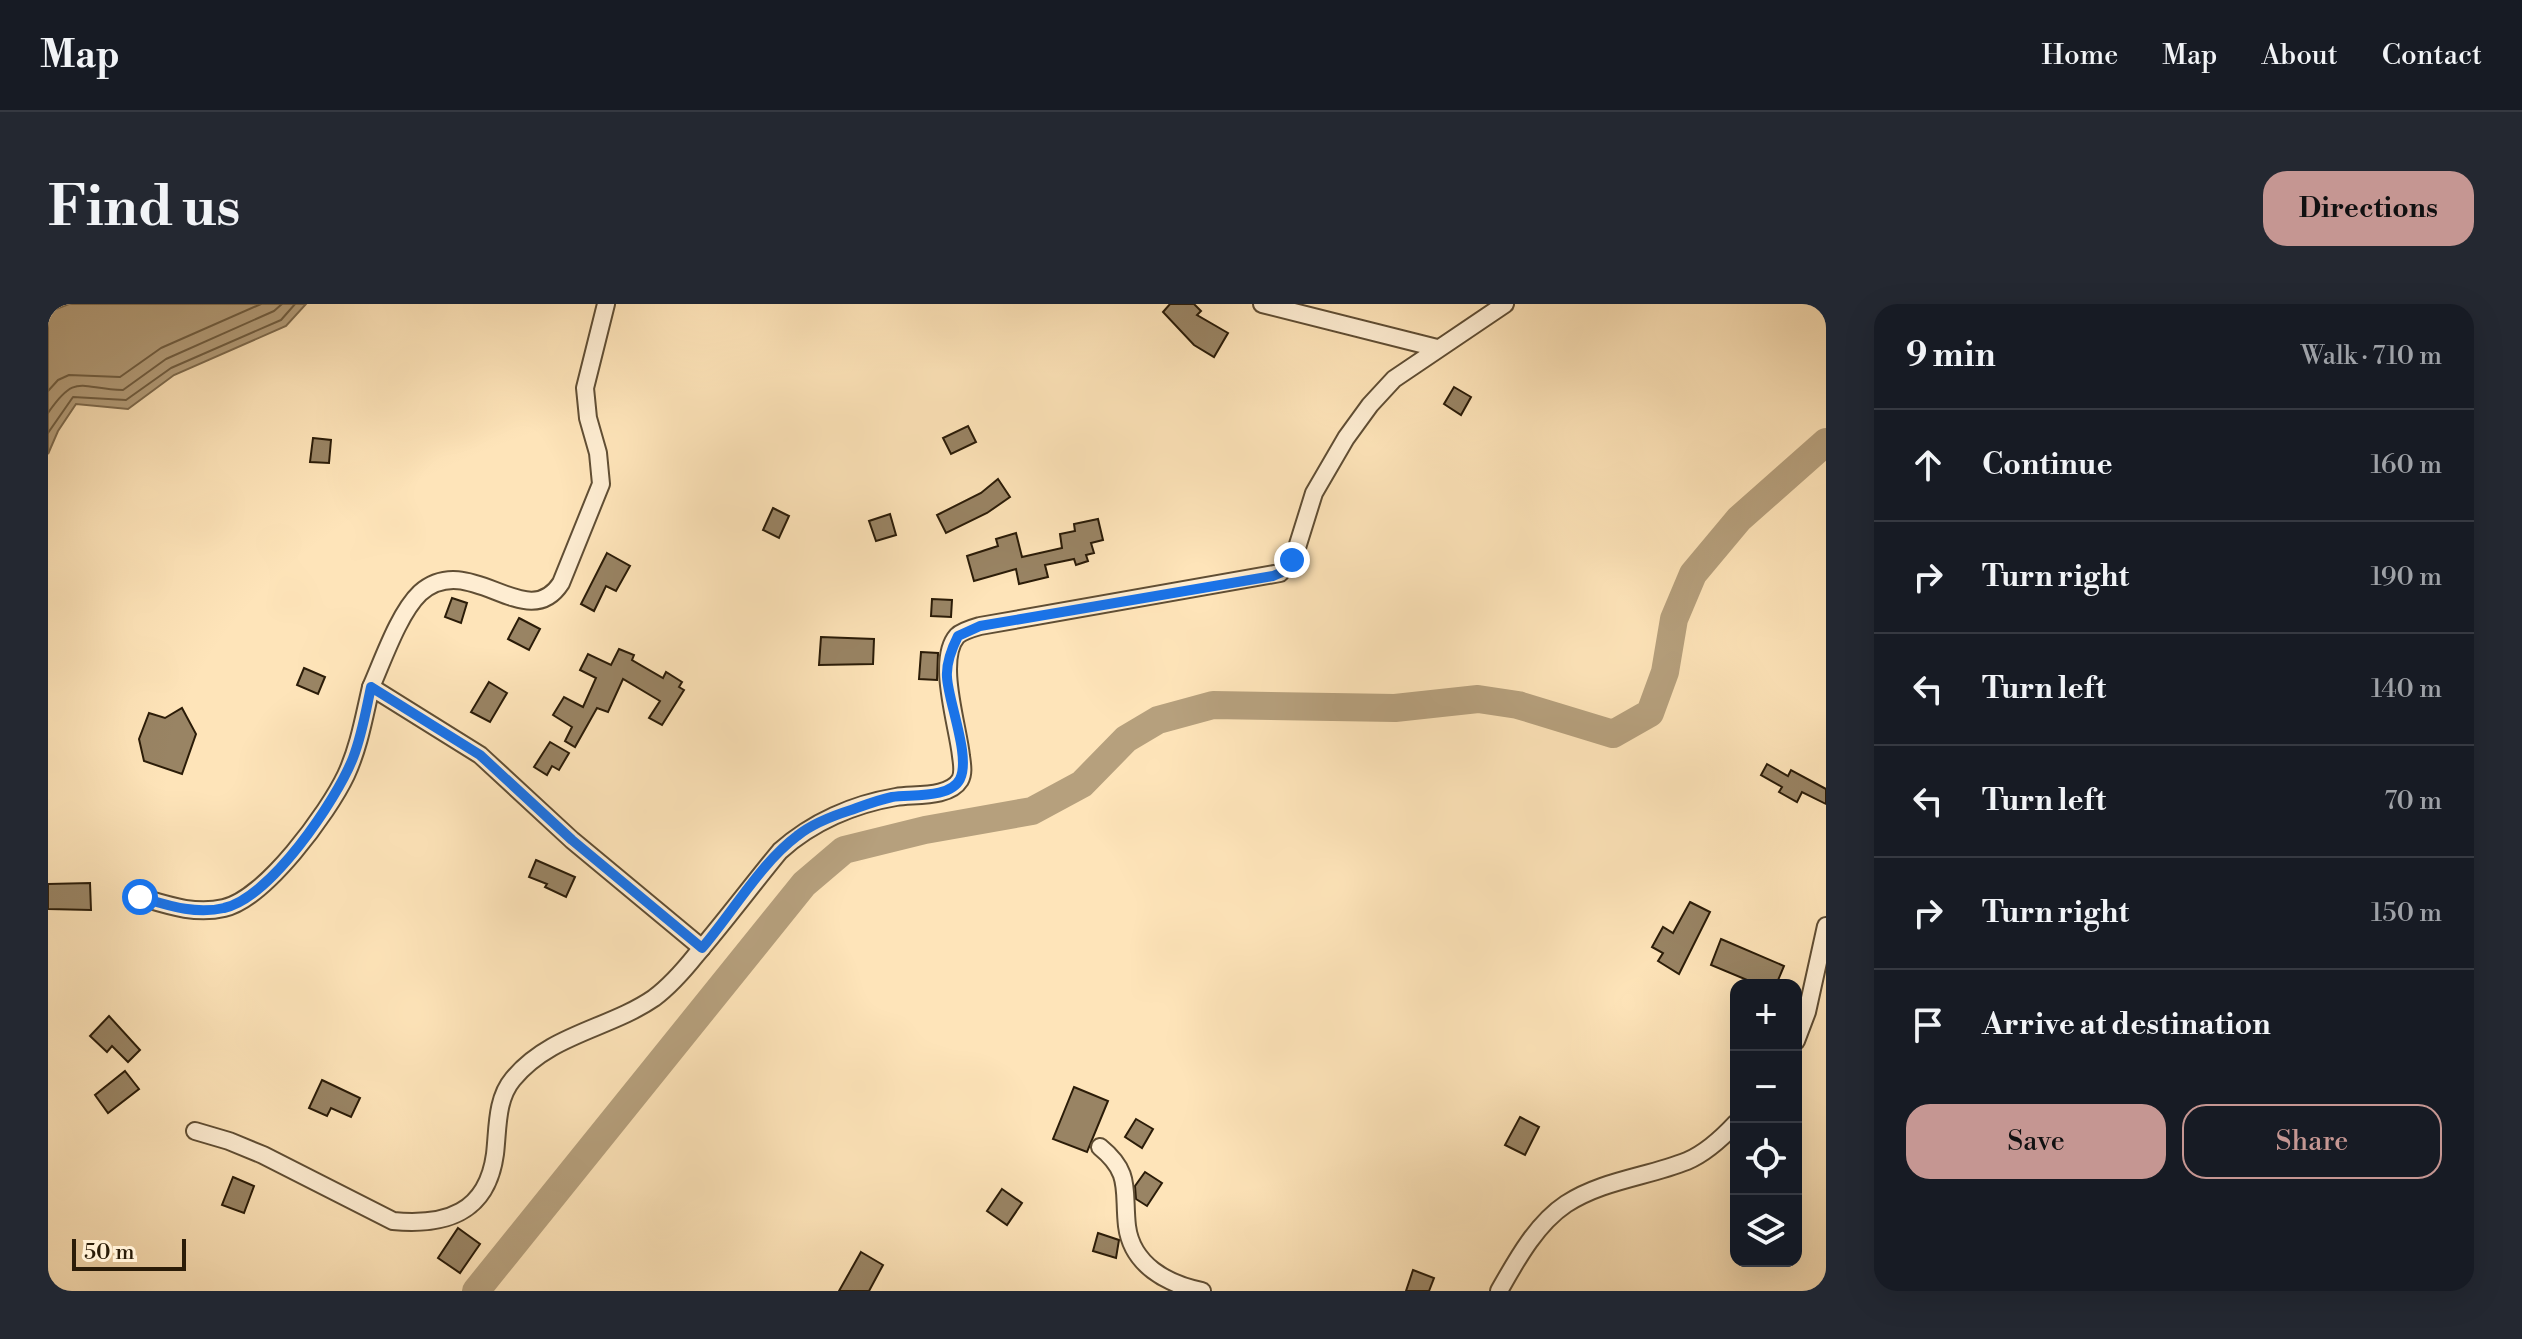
<!DOCTYPE html>
<html lang="en">
<head>
<meta charset="utf-8">
<style>
  body { margin:0; font-family:"Libre Bodoni",serif; background:#242831; color:#f1f3f6 }
  .controls { position:absolute; right:24px; bottom:24px; display:grid; overflow:hidden; border-radius:16px; box-shadow:0 8px 32px #0002 }
  .controls button { width:72px; height:72px; display:grid; place-items:center; padding:0; border:0; border-bottom:2px solid #363941; background:#171b24; color:#f1f3f6; font:40px sans-serif }
  .scale { position:absolute; left:24px; bottom:20px; width:114px; box-sizing:border-box; padding-left:8px; border:4px solid #2b1c08; border-top:0; font-size:22px; line-height:28px; white-space:nowrap; color:#2b1c08; -webkit-text-stroke:6px #feedd2; paint-order:stroke }
  .stop { position:absolute; width:24px; height:24px; margin:-18px; border:6px solid #1a73e8; border-radius:50%; background:#fff }
  .stop.end { background:#1a73e8; border-color:#fff; box-shadow:0 2px 8px #0008 }
  .list { margin:0; padding:0; list-style:none }
  h2 { display:flex; justify-content:space-between; align-items:center; height:104px; margin:0; padding:0 32px; font-size:34px }
  h2 small { font-size:26px; font-weight:400; color:#9ea1a6 }
  .list li { display:grid; grid-template-columns:52px 1fr auto; gap:24px; align-items:center; box-sizing:border-box; height:112px; padding:0 32px; border-top:2px solid #363941 }
  .list b { display:block; font-size:30px; white-space:nowrap }
  .list em { font-size:26px; font-style:normal; color:#9ea1a6 }
  .actions { display:flex; gap:16px; padding:24px 32px }
  .actions a { flex:1; padding:18px 0; border:2px solid #c59692; border-radius:24px; text-align:center; font-size:28px; color:#c59692 }
  .actions .main { background:#c59692; color:#111 }
  .icon { flex:none; width:44px; height:44px; fill:none; stroke:currentColor; stroke-width:2; stroke-linecap:round; stroke-linejoin:round }
  .map { position:relative; flex:none; width:1778px; height:987px; overflow:hidden; border-radius:24px }
  header { display:flex; align-items:center; gap:48px; box-sizing:border-box; height:112px; padding:0 40px; background:#171b24; border-bottom:2px solid #363941 }
  header strong { font-size:38px }
  nav { display:flex; gap:44px; margin-inline-start:auto; font-size:28px }
  .intro { display:flex; align-items:center; justify-content:space-between; box-sizing:border-box; height:192px; padding:0 48px }
  h1 { margin:0; font-size:56px }
  .button { padding:20px 36px; border-radius:24px; background:#c59692; color:#111; font-size:28px; font-weight:700 }
  main { display:flex; gap:48px; padding:0 48px }
  aside { flex:1; background:#171b24; border-radius:24px; box-shadow:0 8px 32px #0002 }
  .map>svg:first-child { display:block }
  .water { fill:#b6a07d; stroke:#7e6b4e; stroke-width:2 }
  .lines { fill:none; stroke-linecap:round; stroke-linejoin:round }
  .shore { stroke:#705e42; stroke-width:2 }
  .river { stroke:#b6a07d; stroke-width:28 }
  .building { fill:#998464; stroke:#2b1c08; stroke-width:2 }
  .street-casing { stroke:#604e34; stroke-width:20 }
  .street { stroke:#feedd2; stroke-width:16 }
  .route { stroke:#1a73e8; stroke-width:10 }
</style>
</head>
<body>
<header>
<strong>Map</strong>
<nav><a>Home</a><a>Map</a><a>About</a><a>Contact</a></nav>
</header>
<div class="intro"><h1>Find us</h1><a class="button">Directions</a></div>
<main>
<div class="map">
<svg width="1778" height="987" viewBox="0 0 1778 987">
  <rect width="100%" height="100%" fill="#fee4b9"/>
  <filter id="stains"><feTurbulence type="fractalNoise" baseFrequency=".0025" numOctaves="4"/><feColorMatrix values="0 0 0 0 .2 0 0 0 0 .09 0 0 0 0 .02 0 0 0 .5 -.17"/></filter>
  <radialGradient id="worn" r=".72"><stop offset=".6" stop-color="#630" stop-opacity="0"/><stop offset="1" stop-color="#630" stop-opacity=".3"/></radialGradient>
  <polygon class="water" points="21,0 258,0 238,22 126,71 80,105 28,100 10,127 0,150 0,8"/>
  <g class="lines">
    <g class="shore">
      <polyline points="0,87 10,76 21,71 72,73 113,44 213,0"/>
      <path d="M0,109C28,68 32,85 75,86L118,55L226,7L234,0"/>
      <polyline points="0,129 25,93 78,96 123,64 233,16 247,0"/>
    </g>
    <polyline class="river" points="428,987 756,580 796,546 877,526 984,507 1034,480 1078,435 1110,416 1165,401 1347,404 1430,395 1470,401 1565,430 1602,409 1617,368 1626,315 1645,270 1691,215 1778,138"/>
  </g>
  <g class="building">
    <polygon points="1122,0 1146,0 1153,7 1149,11 1180,29 1166,53 1146,41 1115,8"/>
    <polygon points="1406,83 1423,93 1413,111 1396,100"/>
    <polygon points="920,122 928,138 903,150 895,134"/>
    <polygon points="265,134 283,136 281,159 262,158"/>
    <polygon points="950,175 962,193 939,209 898,229 889,211 933,189"/>
    <polygon points="725,204 741,212 731,234 715,226"/>
    <polygon points="842,210 848,231 828,237 821,217"/>
    <polygon points="1050,215 1055,236 1043,239 1046,249 1038,251 1040,257 1028,261 1026,255 997,261 1000,273 971,280 968,265 926,277 919,252 950,242 948,235 968,229 974,253 1014,244 1012,230 1027,227 1026,220"/>
    <polygon points="559,249 582,262 568,287 558,282 546,307 533,300"/>
    <polygon points="404,294 419,299 413,319 397,313"/>
    <polygon points="884,295 904,296 903,313 883,312"/>
    <polygon points="471,314 492,325 481,346 460,335"/>
    <polygon points="773,333 826,335 825,360 771,361"/>
    <polygon points="571,345 586,351 584,356 615,374 618,368 634,378 631,383 636,386 614,421 601,414 612,397 575,375 560,408 549,404 527,443 517,437 524,423 505,411 516,393 535,403 548,374 532,366 540,350 563,361"/>
    <polygon points="873,348 890,349 889,376 871,375"/>
    <polygon points="256,364 277,373 270,390 249,381"/>
    <polygon points="441,378 459,389 442,418 423,408"/>
    <polygon points="134,404 148,430 134,470 96,457 91,435 101,409 117,414"/>
    <polygon points="502,438 521,449 511,466 504,462 499,471 486,463"/>
    <polygon points="1719,460 1740,472 1743,466 1778,485 1778,500 1754,488 1749,498 1731,488 1734,483 1713,471"/>
    <polygon points="488,556 527,573 518,593 497,583 499,580 481,573"/>
    <polygon points="42,579 43,606 0,605 0,580"/>
    <polygon points="1642,598 1662,608 1631,670 1610,657 1615,649 1604,643 1615,623 1625,629"/>
    <polygon points="1673,635 1736,662 1728,681 1711,681 1663,661"/>
    <polygon points="61,712 92,746 80,758 64,742 59,748 42,732"/>
    <polygon points="77,767 91,785 60,809 47,791"/>
    <polygon points="274,776 312,794 303,813 283,804 279,812 261,804"/>
    <polygon points="1026,783 1060,797 1039,848 1005,835"/>
    <polygon points="1472,813 1491,823 1477,851 1457,841"/>
    <polygon points="1088,815 1105,825 1094,844 1077,833"/>
    <polygon points="1097,868 1114,879 1099,902 1088,895 1087,882"/>
    <polygon points="185,873 206,882 196,909 174,901"/>
    <polygon points="954,885 974,899 959,921 939,907"/>
    <polygon points="410,924 432,940 412,969 390,954"/>
    <polygon points="1050,929 1071,936 1068,954 1045,947"/>
    <polygon points="813,948 835,961 821,987 791,987"/>
    <polygon points="1365,966 1386,974 1381,987 1358,987"/>
  </g>
  <g class="lines">
    <g class="street-casing">
      <g id="street">
        <polyline points="1214,0 1389,44"/>
        <path d="M323,383C335,356 351,309 372,289C422,245 479,332 513,279L553,180L550,149L540,114L537,84L558,0"/>
        <path d="M92,593C119,601 147,611 176,604C217,595 280,509 298,471C311,443 316,413 323,383L432,451L524,536L654,644"/>
        <polyline points="1748,737 1759,708 1778,622"/>
        <path d="M147,827L181,837L215,851L345,917C398,922 439,909 447,850C450,825 448,795 465,775C502,730 561,725 606,694C622,682 636,666 648,651C677,617 704,581 732,547C764,518 806,500 848,493C866,490 901,494 912,476C916,469 914,460 913,452C910,422 888,356 909,332C914,327 925,324 932,322L1232,269L1247,250L1266,189L1298,134L1322,101L1346,75L1457,0"/>
        <path d="M1052,843C1084,869 1075,886 1079,922C1084,961 1119,980 1154,987"/>
        <path d="M1451,987C1468,957 1488,920 1518,900C1555,876 1599,873 1639,857C1658,849 1674,834 1688,819"/>
      </g>
    </g>
    <use href="#street" class="street"/>
  </g>
  <g class="lines">
    <path class="route" d="M92,593C119,601 147,611 176,604C222,594 288,497 305,454C314,431 318,406 323,383L432,451L524,536L654,644C684,609 713,559 749,532C765,519 784,512 803,506C817,501 830,496 844,493C863,490 902,495 912,475C923,453 900,397 899,373C898,359 904,344 910,332L932,322L1225,272L1232,269L1244,256"/>
  </g>
  <rect width="100%" height="100%" filter="url(#stains)"/>
  <rect width="100%" height="100%" fill="url(#worn)"/>
</svg>
<div class="controls">
<button>+</button>
<button>−</button>
<button><svg class="icon" aria-label="locate" viewBox="0 0 24 24"><circle cx="12" cy="12" r="6"/><path d="M12 2v4M12 18v4M2 12h4M18 12h4"/></svg></button>
<button><svg class="icon" aria-label="layers" viewBox="0 0 24 24"><path d="M12 4l9 5-9 5-9-5zM3 14l9 5 9-5"/></svg></button>
</div>
<div class="scale">50 m</div>
<div class="stop" style="left:92px;top:593px"></div>
<div class="stop end" style="left:1244px;top:256px"></div>
</div>
<aside>
<h2>9 min<small>Walk · 710 m</small></h2>
<ul class="list">
<li><svg class="icon" aria-label="ahead" viewBox="0 0 24 24"><path d="M12 20V5M6 11l6-6 6 6"/></svg><div><b>Continue</b></div><em>160 m</em></li>
<li><svg class="icon" aria-label="right" viewBox="0 0 24 24"><path d="M7 20v-9h11M14 6l5 5-5 5"/></svg><div><b>Turn right</b></div><em>190 m</em></li>
<li><svg class="icon" aria-label="left" viewBox="0 0 24 24"><path d="M17 20v-9H6M10 6l-5 5 5 5"/></svg><div><b>Turn left</b></div><em>140 m</em></li>
<li><svg class="icon" aria-label="left" viewBox="0 0 24 24"><path d="M17 20v-9H6M10 6l-5 5 5 5"/></svg><div><b>Turn left</b></div><em>70 m</em></li>
<li><svg class="icon" aria-label="right" viewBox="0 0 24 24"><path d="M7 20v-9h11M14 6l5 5-5 5"/></svg><div><b>Turn right</b></div><em>150 m</em></li>
<li><svg class="icon" aria-label="arrive" viewBox="0 0 24 24"><path d="M6 21V4h12l-3 4 3 4H6"/></svg><div><b>Arrive at destination</b></div></li>
</ul>
<div class="actions"><a class="main">Save</a><a>Share</a></div>
</aside>
</main>
</body>
</html>
